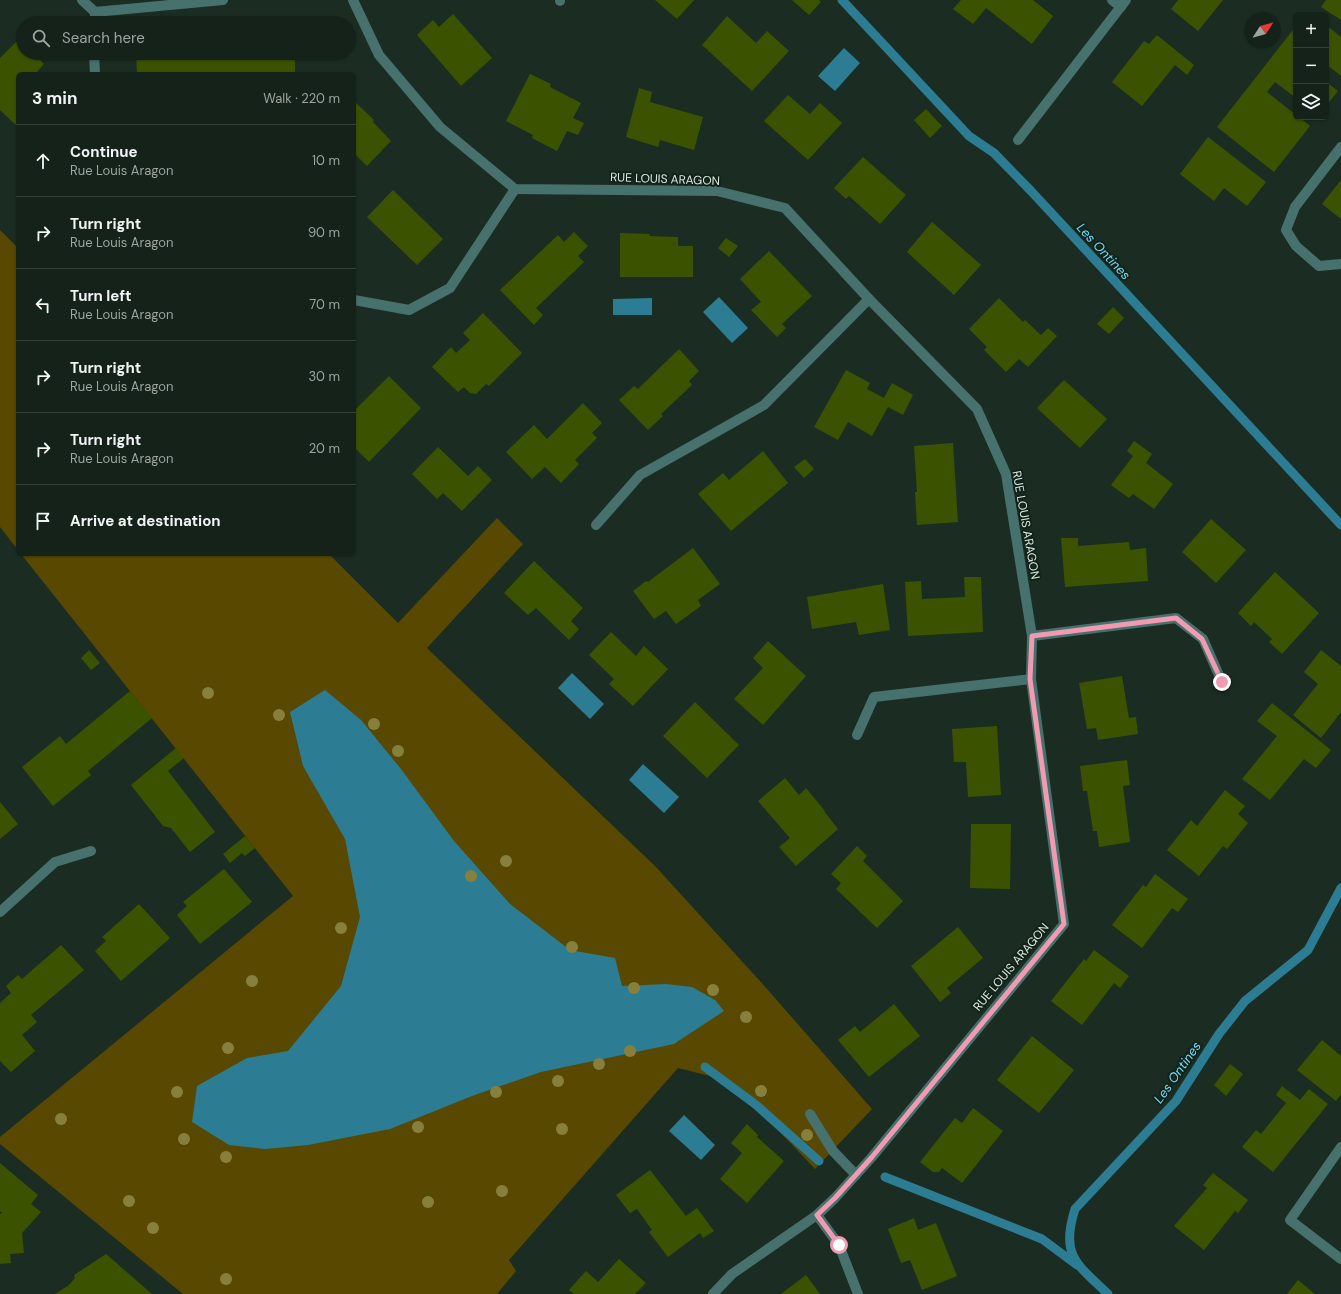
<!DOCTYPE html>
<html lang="en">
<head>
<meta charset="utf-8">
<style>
  body { margin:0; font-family:"DM Sans",sans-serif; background:#212f27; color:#f1f3f6 }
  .controls { position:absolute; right:12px; top:12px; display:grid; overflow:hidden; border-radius:6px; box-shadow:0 1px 3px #0004 }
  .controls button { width:36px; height:36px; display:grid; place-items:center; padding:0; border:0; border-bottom:1px solid #333f39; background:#14221a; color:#f1f3f6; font:20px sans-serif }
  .compass { position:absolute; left:1245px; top:12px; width:36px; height:36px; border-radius:50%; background:#14221a; box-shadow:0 1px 3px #0004; rotate:54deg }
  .stop { position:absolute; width:12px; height:12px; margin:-9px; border:3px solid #f19ab2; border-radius:50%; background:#fff }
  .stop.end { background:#f19ab2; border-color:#fff; box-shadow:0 1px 4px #0008 }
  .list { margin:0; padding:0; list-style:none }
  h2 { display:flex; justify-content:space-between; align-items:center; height:52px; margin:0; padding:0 16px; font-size:17px }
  h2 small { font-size:13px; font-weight:400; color:#9da4a2 }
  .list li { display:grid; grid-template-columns:26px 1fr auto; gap:12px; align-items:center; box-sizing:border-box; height:72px; padding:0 16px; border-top:1px solid #333f39 }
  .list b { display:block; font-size:15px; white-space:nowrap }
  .list p { margin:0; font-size:13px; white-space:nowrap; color:#9da4a2 }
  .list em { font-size:13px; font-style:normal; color:#9da4a2 }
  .icon { flex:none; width:22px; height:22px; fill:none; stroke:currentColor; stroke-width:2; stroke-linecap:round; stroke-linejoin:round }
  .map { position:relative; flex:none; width:1341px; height:1294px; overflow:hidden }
  .search { position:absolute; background:#14221a; box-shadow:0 1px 3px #0004; left:16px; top:16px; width:340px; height:44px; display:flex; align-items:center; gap:10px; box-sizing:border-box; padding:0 14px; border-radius:22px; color:#9da4a2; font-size:15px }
  .panel { position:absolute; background:#14221a; box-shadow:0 1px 3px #0004; left:16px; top:72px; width:340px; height:484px; border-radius:6px }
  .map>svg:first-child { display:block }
  .green { fill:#584800 }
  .water { fill:#2c7d93 }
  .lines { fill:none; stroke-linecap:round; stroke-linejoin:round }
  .stream { stroke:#2c7d93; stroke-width:9 }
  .building { fill:#3b5300 }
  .minor { stroke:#47716d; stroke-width:10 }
  .tree { fill:#87803c }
  .route { stroke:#f19ab2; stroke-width:5 }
  .labels { text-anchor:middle; stroke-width:4; stroke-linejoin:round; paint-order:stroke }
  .street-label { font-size:12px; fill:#dde9e1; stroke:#122319 }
  .water-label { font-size:13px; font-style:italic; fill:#72dcfc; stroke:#122319 }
</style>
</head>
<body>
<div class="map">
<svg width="1341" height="1294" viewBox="0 0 1341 1294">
  <rect width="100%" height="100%" fill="#1b2d22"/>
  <g class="green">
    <polygon points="0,230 18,248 18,550 0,527"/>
    <polygon points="497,518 523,544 427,648 656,867 768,990 872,1109 815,1169 766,1117 714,1077 678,1068 509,1260 516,1271 497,1294 183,1294 0,1144 0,1137 293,896 21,554 329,554 398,623"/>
  </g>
  <g class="water">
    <polygon points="844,48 860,63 835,91 818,76"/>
    <polygon points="719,297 748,328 732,343 703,312"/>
    <polygon points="652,298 652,315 613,315 613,299"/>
    <polygon points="572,673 604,704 590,719 558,688"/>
    <polygon points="325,690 361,720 401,769 454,841 510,904 570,950 615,958 622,986 666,984 692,987 715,1000 724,1011 674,1044 541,1072 472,1096 390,1129 308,1145 265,1149 229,1145 192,1122 197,1086 247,1058 288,1051 341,986 360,917 345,839 303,766 290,712"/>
    <polygon points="643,764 679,797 664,813 629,780"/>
    <polygon points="684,1115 715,1145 701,1160 669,1131"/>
  </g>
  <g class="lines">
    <g class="stream">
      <polyline points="842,0 969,136 994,153 1031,191 1341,525"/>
      <polyline points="705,1067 755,1104 819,1161"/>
      <polyline points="885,1177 1042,1239 1077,1265"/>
      <path d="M1108,1294C1077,1264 1060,1256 1075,1209L1176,1101L1219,1034L1245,1001L1308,950L1341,888"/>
    </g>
  </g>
  <g class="building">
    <polygon points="655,0 694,0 677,19"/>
    <polygon points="792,0 819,0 821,2 809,15"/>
    <polygon points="961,0 1033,0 1053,16 1032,44 986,8 973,24 953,9"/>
    <polygon points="1178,0 1223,0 1198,31 1171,9"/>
    <polygon points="1326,0 1341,0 1341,20 1321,7"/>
    <polygon points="453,14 492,58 461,86 417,35 433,20 439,27"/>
    <polygon points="727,16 756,43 767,31 789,51 752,91 702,45"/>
    <polygon points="1326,25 1341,37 1341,76 1326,64"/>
    <polygon points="1296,26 1296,54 1293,58 1296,59 1296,98 1275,82 1267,92 1296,115 1296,117 1299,117 1310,126 1274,172 1217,127"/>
    <polygon points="1157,35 1194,65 1187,75 1175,65 1142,106 1112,82 1144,41 1149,44"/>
    <polygon points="19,39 23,43 23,53 33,53 44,64 35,74 18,74 18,127 0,110 0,58"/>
    <polygon points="136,53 204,53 204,57 226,55 226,53 295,53 295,74 137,74"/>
    <polygon points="530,74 551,84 550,87 581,103 573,118 584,123 578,135 567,131 557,151 532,138 533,135 506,121"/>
    <polygon points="1326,82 1338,91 1326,106"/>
    <polygon points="639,88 652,92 650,102 703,117 694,150 660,140 658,147 626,137"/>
    <polygon points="788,95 810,114 820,103 842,123 808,160 764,121"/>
    <polygon points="354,101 374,120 373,122 391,141 367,166 354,153"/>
    <polygon points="926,109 942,126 930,138 914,120"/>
    <polygon points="1208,137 1266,182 1247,206 1224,188 1214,201 1180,174"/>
    <polygon points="863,157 906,195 880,224 849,196 846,199 834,188"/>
    <polygon points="1341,180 1341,219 1322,204"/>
    <polygon points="393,190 443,239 417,265 367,217"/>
    <polygon points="932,222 981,265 954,295 907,252"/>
    <polygon points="574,232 588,246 578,256 584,262 536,308 543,315 534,325 500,290 558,235 564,242"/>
    <polygon points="620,233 650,234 649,236 678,237 678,246 693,246 693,277 620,277"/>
    <polygon points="726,238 738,246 729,257 718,248"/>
    <polygon points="769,251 812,296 782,324 786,328 777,337 751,310 761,302 740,279"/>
    <polygon points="999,298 1023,322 1025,320 1041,335 1048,328 1057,336 1028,367 1019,359 1006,372 984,350 987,347 969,329"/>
    <polygon points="1113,307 1124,318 1109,334 1097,324"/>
    <polygon points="483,313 522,353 489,386 486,384 476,394 470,393 464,387 458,392 432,367 451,347 456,353 470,340 463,333"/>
    <polygon points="679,349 699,371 689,381 692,385 661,414 663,416 648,430 619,400 634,386 638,389"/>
    <polygon points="846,370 870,383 867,389 884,398 892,383 913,395 903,415 888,407 872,436 848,422 838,440 814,427"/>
    <polygon points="389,376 421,408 369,462 354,447 354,411"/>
    <polygon points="1064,380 1107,419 1080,448 1037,408"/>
    <polygon points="583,403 602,423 592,433 597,438 575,460 579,464 561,483 545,467 532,479 506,452 534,425 547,439"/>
    <polygon points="1134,441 1152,454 1146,463 1173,484 1154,509 1133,494 1129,498 1111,485 1133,456 1127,451"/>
    <polygon points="953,443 958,522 917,525 915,492 917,492 914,446"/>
    <polygon points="438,447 468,476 478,466 492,480 462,511 443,493 437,499 412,474"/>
    <polygon points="763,451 788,483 731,531 698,494 723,473 729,480"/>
    <polygon points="805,459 814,469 804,478 794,467"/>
    <polygon points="1211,519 1246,550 1216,583 1182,552"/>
    <polygon points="1061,538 1078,538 1078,546 1129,542 1130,550 1146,548 1148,581 1065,587"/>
    <polygon points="693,548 720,584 698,600 701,606 676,624 666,611 654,619 633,591 646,581 648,582"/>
    <polygon points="534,561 583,608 571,621 579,629 569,640 536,608 528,615 504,593"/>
    <polygon points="1275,572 1319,613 1282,654 1269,642 1272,639 1254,622 1251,626 1238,613"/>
    <polygon points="964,577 981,577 983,632 908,636 905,582 921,581 922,599 965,597"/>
    <polygon points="883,584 890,630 859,635 856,622 812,629 807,597"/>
    <polygon points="611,632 636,656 644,646 668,669 633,706 609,684 614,679 589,655"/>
    <polygon points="768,641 806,676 763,725 734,699 763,668 753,658"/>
    <polygon points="89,650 100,663 91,670 81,658"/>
    <polygon points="1321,650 1341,666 1341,712 1321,738 1293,715 1318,684 1304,672"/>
    <polygon points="1122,676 1129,718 1136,717 1138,734 1098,740 1096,728 1087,729 1079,683"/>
    <polygon points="130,691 152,718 88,771 91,775 53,806 22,767 60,736 66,744"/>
    <polygon points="695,702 739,745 707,778 663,736"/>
    <polygon points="1272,703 1331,750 1316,768 1304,759 1270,800 1242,779 1277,736 1257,721"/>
    <polygon points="997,726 1001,795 968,797 966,762 954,762 952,729"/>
    <polygon points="176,748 184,758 168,771 215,832 190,852 171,828 163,826 131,785"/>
    <polygon points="1127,760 1130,785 1123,786 1130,842 1099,847 1097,831 1093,831 1087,791 1083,791 1080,766"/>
    <polygon points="785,778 799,795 806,788 825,811 824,811 838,829 796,866 779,847 790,838 758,801"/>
    <polygon points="1225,790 1245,806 1238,814 1248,823 1227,849 1223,846 1199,876 1167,850 1191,820 1197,826"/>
    <polygon points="0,802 18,824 0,839"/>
    <polygon points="971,824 1011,824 1010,889 970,888"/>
    <polygon points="245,836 255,848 245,856 242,853 230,863 223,854"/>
    <polygon points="857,846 867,856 863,861 903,901 877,928 836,889 841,883 831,874"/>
    <polygon points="224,869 252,902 200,944 177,915 187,906 183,902"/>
    <polygon points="1155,874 1188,899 1178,912 1172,908 1142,948 1112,925 1143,885 1146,887"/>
    <polygon points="139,904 170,938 121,981 95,951 106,941 102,937"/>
    <polygon points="958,927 983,958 947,988 951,993 940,1002 911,966"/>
    <polygon points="61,945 84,970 31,1015 37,1022 22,1035 35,1051 11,1072 0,1061 0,1003 11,993 6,986 18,975 22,979"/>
    <polygon points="1094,950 1129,976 1120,988 1114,983 1082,1025 1051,1001 1084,959 1086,961"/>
    <polygon points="894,1004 920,1036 869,1077 838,1040 855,1026 860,1032"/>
    <polygon points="1032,1036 1074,1070 1039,1113 997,1080"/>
    <polygon points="1322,1040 1341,1056 1341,1094 1336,1101 1297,1070"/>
    <polygon points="1230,1064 1243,1074 1226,1096 1214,1085"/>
    <polygon points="1282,1086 1300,1100 1309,1089 1328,1104 1273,1172 1242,1147 1256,1130 1261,1134 1286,1103 1276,1095"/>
    <polygon points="973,1108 1003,1131 962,1183 942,1168 939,1172 933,1172 920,1162 955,1118 962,1123"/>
    <polygon points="747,1124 758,1135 757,1137 784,1161 747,1203 720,1179 742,1153 731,1143"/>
    <polygon points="0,1163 38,1195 31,1204 41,1212 22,1233 24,1253 10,1254 11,1263 0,1264 0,1214 2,1213 0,1211"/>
    <polygon points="650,1170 686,1216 697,1208 714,1231 703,1238 700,1233 668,1257 649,1232 652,1230 637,1209 630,1213 616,1195"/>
    <polygon points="1213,1173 1248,1200 1238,1213 1235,1211 1204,1250 1174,1226 1207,1188 1203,1185"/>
    <polygon points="914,1218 918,1230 936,1223 957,1276 922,1290 910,1260 901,1263 888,1229"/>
    <polygon points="106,1254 152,1294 55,1294 69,1285 75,1278 74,1275"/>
    <polygon points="619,1259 646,1283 635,1294 574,1294 569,1290 586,1271 598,1282"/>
    <polygon points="806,1275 820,1294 781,1294"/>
    <polygon points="1298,1280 1315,1294 1287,1294"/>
  </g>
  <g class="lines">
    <g class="minor">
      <polyline points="82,0 95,12 223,0"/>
      <polyline points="353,0 379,55 440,127 515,189 717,191 785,208 869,299 977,409 1006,474 1032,636 1031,679 1064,924 872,1157 835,1198 817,1215 732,1274 713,1294"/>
      <polyline points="560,0 560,1"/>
      <polyline points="1112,0 1121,7"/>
      <polyline points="95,23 95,12"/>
      <polyline points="94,53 95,74"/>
      <polyline points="1018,140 1126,0"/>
      <polyline points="1341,147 1295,207 1286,230 1296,246 1319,266 1341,264"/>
      <polyline points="354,300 409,310 450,288 515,189"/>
      <polyline points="596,525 640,475 764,405 869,299"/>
      <polyline points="1032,636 1176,618 1203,639 1222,682"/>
      <polyline points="857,735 874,697 1031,679"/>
      <polyline points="0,912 55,862 91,851"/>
      <polyline points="810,1114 833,1151 856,1175"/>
      <polyline points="1341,1147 1290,1220 1341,1259"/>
      <polyline points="817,1215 839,1245 858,1294"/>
    </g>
  </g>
  <g class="tree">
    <circle cx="208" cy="693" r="6"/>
    <circle cx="279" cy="715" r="6"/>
    <circle cx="374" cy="724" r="6"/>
    <circle cx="398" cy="751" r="6"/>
    <circle cx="506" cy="861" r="6"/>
    <circle cx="471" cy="876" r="6"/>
    <circle cx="341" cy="928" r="6"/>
    <circle cx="572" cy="947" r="6"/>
    <circle cx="252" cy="981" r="6"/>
    <circle cx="634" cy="988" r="6"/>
    <circle cx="713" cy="990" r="6"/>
    <circle cx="746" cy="1017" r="6"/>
    <circle cx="228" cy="1048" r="6"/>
    <circle cx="630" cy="1051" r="6"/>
    <circle cx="599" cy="1064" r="6"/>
    <circle cx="558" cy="1081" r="6"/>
    <circle cx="761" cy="1091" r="6"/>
    <circle cx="177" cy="1092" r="6"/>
    <circle cx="496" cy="1092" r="6"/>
    <circle cx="61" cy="1119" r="6"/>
    <circle cx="418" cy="1127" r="6"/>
    <circle cx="562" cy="1129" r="6"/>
    <circle cx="807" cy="1135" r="6"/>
    <circle cx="184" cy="1139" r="6"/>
    <circle cx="226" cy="1157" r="6"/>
    <circle cx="502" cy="1191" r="6"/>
    <circle cx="129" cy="1201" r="6"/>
    <circle cx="428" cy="1202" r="6"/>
    <circle cx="153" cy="1228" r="6"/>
    <circle cx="226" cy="1279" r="6"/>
  </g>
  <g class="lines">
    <polyline class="route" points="839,1245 817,1215 835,1198 872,1157 1064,924 1030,679 1032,636 1176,618 1202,639 1222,682"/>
  </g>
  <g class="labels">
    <g class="street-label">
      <text transform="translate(665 179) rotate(2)" y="4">RUE LOUIS ARAGON</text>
      <text transform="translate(1026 525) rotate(80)" y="4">RUE LOUIS ARAGON</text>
      <text transform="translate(1011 967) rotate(-50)" y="4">RUE LOUIS ARAGON</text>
    </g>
    <g class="water-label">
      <text transform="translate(1104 251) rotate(47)" y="5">Les Ontines</text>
      <text transform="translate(1177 1072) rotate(-55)" y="5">Les Ontines</text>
    </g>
  </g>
</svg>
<div class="controls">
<button>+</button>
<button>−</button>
<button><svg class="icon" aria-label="layers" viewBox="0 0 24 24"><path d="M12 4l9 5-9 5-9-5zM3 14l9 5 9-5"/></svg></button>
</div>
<svg class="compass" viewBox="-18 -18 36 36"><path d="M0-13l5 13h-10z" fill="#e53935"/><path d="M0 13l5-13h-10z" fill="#9da4a2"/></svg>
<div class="stop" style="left:839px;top:1245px"></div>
<div class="stop end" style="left:1222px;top:682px"></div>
<div class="search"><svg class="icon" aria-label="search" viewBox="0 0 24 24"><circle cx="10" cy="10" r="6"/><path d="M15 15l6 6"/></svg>Search here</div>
<section class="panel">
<h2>3 min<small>Walk · 220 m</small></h2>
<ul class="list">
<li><svg class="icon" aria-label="ahead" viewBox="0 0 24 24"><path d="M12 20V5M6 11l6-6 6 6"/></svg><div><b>Continue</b><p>Rue Louis Aragon</p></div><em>10 m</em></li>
<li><svg class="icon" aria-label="right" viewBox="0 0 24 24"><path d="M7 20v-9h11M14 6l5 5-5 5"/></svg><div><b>Turn right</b><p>Rue Louis Aragon</p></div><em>90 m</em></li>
<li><svg class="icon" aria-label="left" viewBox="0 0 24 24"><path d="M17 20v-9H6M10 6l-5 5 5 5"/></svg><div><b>Turn left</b><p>Rue Louis Aragon</p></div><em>70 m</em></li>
<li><svg class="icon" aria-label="right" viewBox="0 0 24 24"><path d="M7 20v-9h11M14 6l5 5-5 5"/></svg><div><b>Turn right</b><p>Rue Louis Aragon</p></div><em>30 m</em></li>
<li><svg class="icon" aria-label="right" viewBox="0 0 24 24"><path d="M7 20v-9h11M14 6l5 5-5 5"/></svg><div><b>Turn right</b><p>Rue Louis Aragon</p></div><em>20 m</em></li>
<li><svg class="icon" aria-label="arrive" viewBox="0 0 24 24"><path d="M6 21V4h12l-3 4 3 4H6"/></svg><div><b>Arrive at destination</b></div></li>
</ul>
</section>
</div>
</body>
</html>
